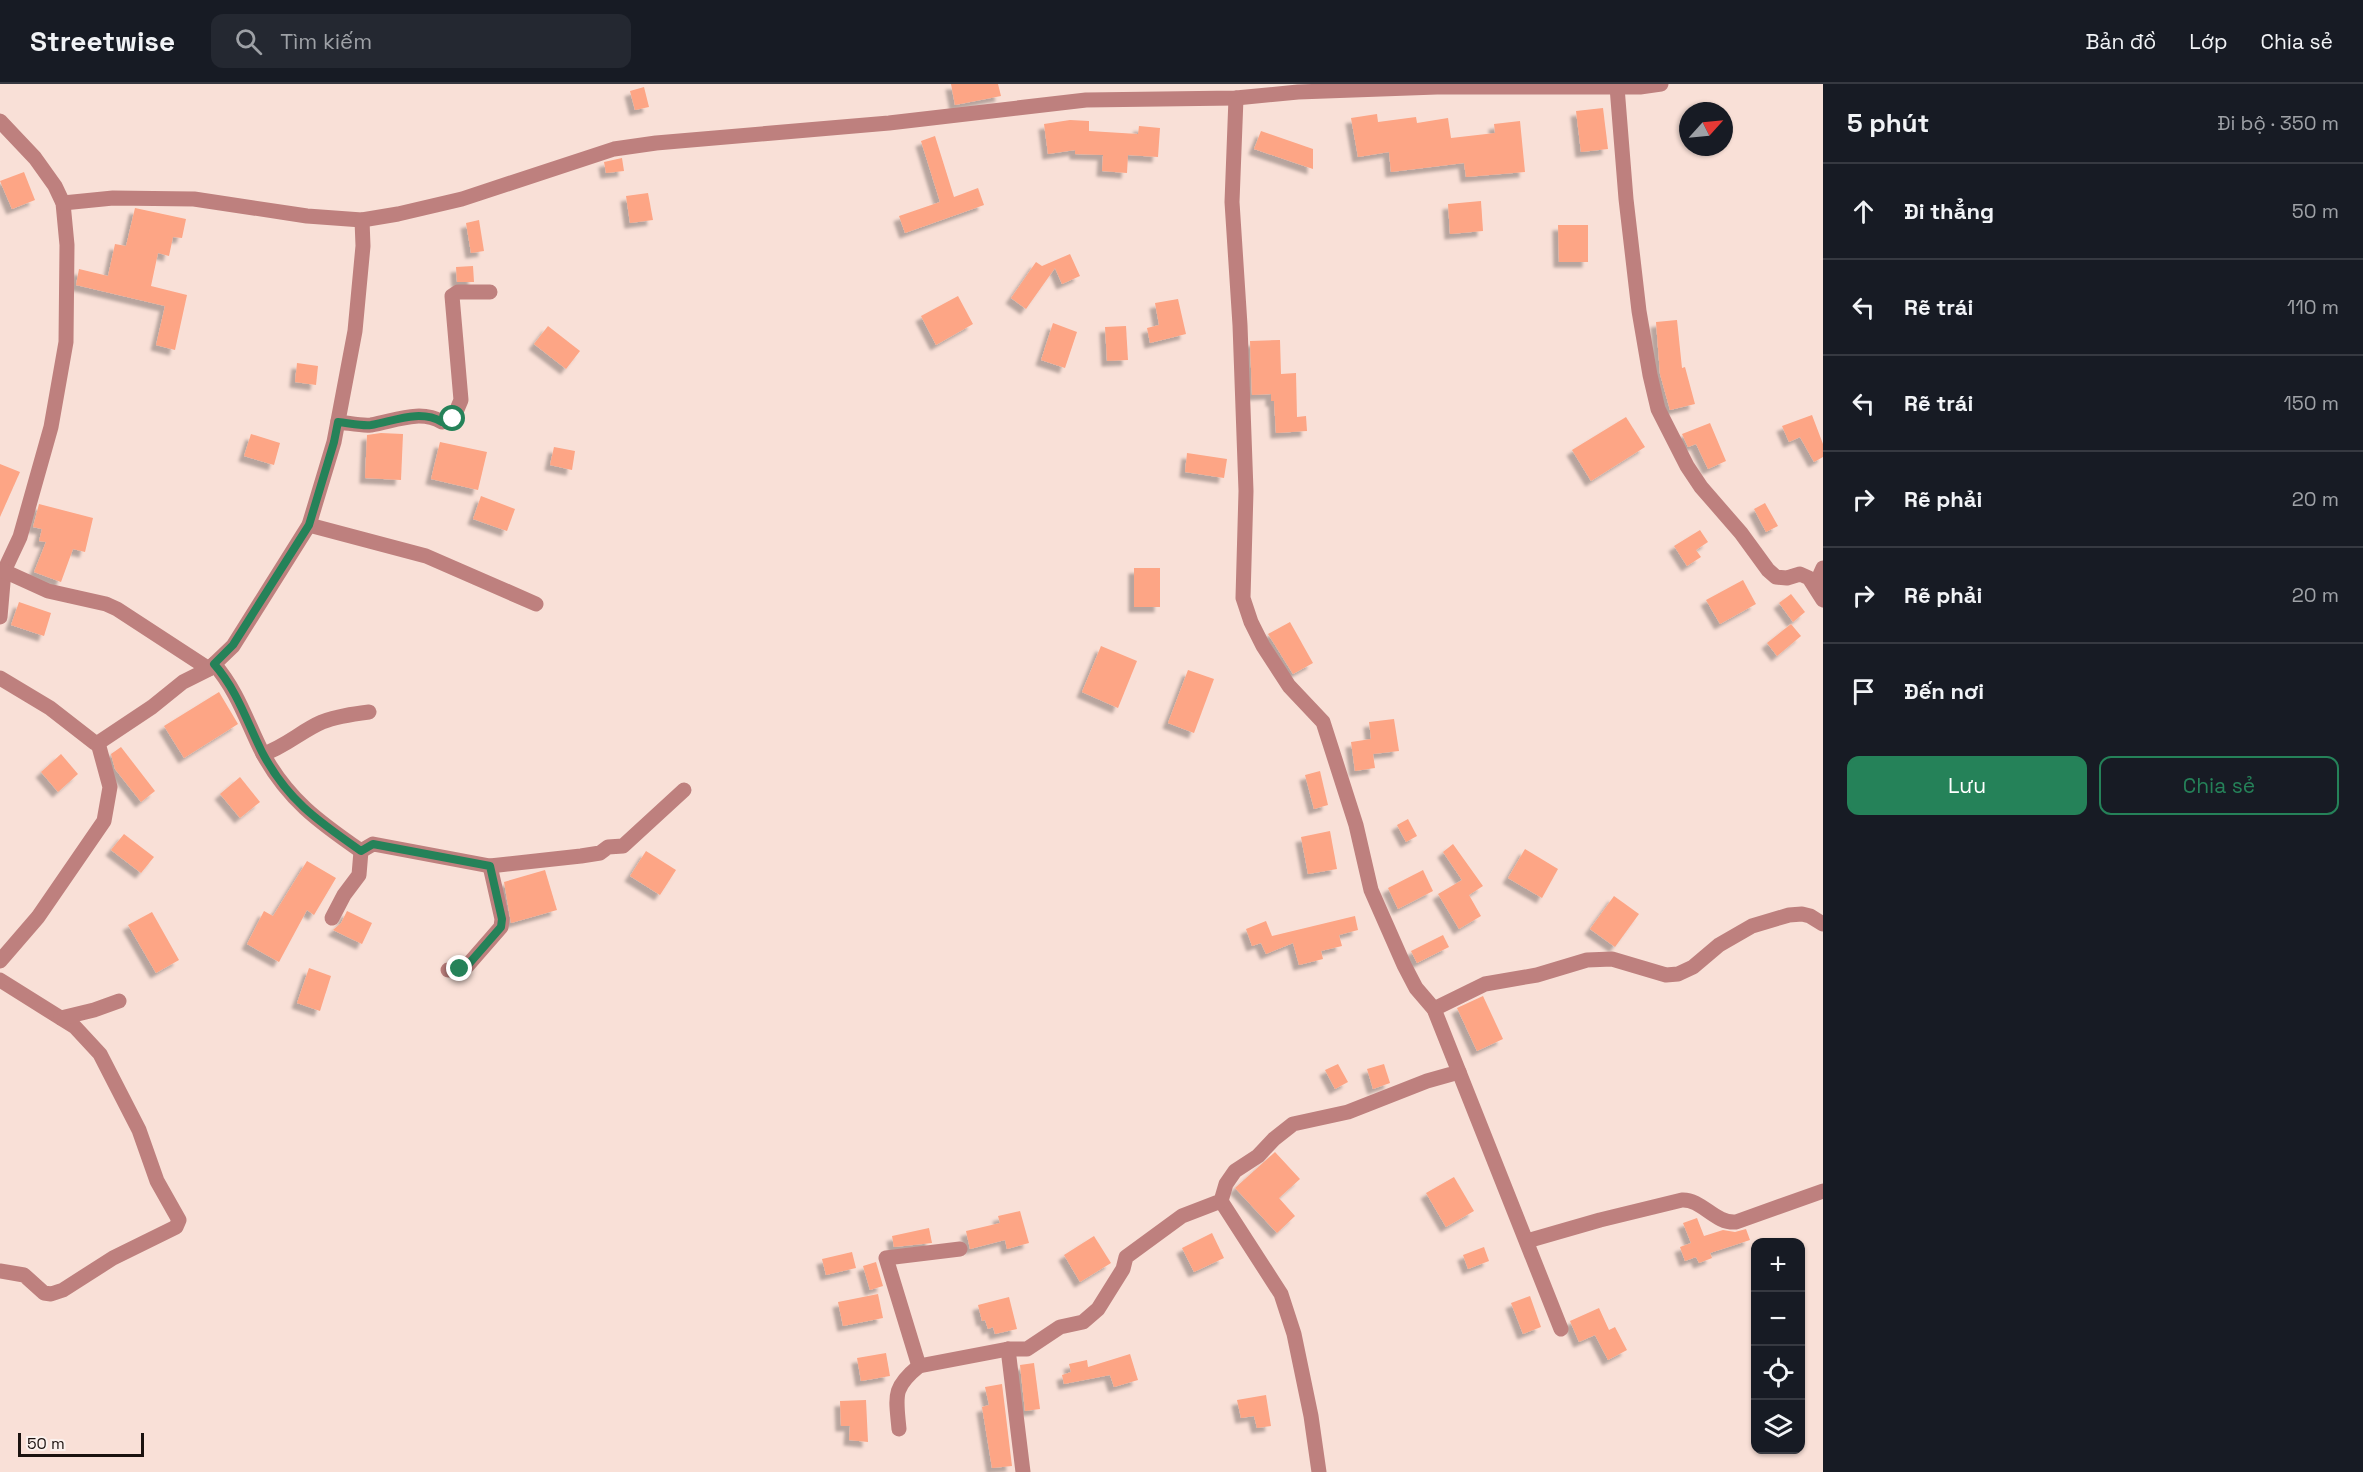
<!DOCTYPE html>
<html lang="vi">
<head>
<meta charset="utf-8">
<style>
  body { margin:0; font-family:"Space Grotesk",sans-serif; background:#242831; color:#f1f3f6 }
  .controls { position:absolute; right:18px; bottom:18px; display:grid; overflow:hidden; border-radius:12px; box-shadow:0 2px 4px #0004 }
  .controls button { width:54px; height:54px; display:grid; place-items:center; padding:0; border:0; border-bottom:2px solid #363941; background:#171b24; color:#f1f3f6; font:30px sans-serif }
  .compass { position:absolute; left:1679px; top:18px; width:54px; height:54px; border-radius:50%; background:#171b24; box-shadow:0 2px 4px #0004; rotate:63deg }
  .scale { position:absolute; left:18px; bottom:15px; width:126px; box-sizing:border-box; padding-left:6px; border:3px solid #1b120f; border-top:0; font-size:16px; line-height:21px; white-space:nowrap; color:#1b120f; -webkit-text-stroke:4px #fbf1ed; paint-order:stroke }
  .stop { position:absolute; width:18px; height:18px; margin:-14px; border:4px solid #258259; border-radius:50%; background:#fff }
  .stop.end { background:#258259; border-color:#fff; box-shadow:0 2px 6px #0008 }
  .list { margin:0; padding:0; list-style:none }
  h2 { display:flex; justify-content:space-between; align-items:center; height:78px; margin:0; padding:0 24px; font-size:26px }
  h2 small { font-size:20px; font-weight:400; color:#9ea1a6 }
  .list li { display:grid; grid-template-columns:39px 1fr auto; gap:18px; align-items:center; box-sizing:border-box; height:96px; padding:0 24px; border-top:2px solid #363941 }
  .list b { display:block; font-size:22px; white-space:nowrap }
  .list em { font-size:20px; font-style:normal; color:#9ea1a6 }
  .actions { display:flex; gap:12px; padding:18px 24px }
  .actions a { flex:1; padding:14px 0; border:2px solid #258259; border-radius:12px; text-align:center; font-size:21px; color:#258259 }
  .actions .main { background:#258259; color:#fff }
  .icon { flex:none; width:33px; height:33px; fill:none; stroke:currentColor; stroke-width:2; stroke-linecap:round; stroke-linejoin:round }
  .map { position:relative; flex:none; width:1823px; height:1388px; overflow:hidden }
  header { display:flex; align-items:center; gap:36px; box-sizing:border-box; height:84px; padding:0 30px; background:#171b24; border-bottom:2px solid #363941 }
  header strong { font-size:28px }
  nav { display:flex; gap:33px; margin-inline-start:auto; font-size:21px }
  .search { width:420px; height:54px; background:#242831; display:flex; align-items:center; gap:15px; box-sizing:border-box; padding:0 21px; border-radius:12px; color:#9ea1a6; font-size:22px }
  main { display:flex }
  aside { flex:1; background:#171b24 }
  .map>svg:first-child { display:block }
  .building { fill:#fda585; filter:url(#shadow) }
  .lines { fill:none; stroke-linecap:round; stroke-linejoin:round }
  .minor { stroke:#be807e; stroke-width:15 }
  .route { stroke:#258259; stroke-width:8 }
</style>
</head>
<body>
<header>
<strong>Streetwise</strong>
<div class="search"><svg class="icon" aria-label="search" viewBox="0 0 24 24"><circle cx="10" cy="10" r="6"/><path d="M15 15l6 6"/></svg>Tìm kiếm</div>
<nav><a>Bản đồ</a><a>Lớp</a><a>Chia sẻ</a></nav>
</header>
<main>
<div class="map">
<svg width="1823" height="1388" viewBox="0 0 1823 1388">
  <defs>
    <filter id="shadow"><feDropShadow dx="-5.5" dy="5.5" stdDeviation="1.5" flood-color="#0004"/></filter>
  </defs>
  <rect width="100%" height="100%" fill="#f9e0d7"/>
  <g class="building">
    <polygon points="951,0 998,0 1001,12 955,21"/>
    <polygon points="644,3 649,23 635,26 630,7"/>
    <polygon points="1603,24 1608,65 1581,68 1576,27"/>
    <polygon points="1377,30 1378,38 1416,33 1417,39 1448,34 1451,54 1495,49 1494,40 1520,37 1525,88 1466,93 1464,79 1391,88 1389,68 1358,73 1351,34"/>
    <polygon points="1070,36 1089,37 1089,47 1138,50 1139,42 1160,44 1158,73 1128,71 1127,89 1102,87 1103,71 1075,70 1075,66 1048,70 1044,40"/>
    <polygon points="1261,47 1313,65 1313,85 1254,65"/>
    <polygon points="935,52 954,113 978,104 984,121 905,149 899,132 940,118 921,57"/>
    <polygon points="622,74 624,87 606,89 604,78"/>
    <polygon points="24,88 35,116 12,125 0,97"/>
    <polygon points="648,109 653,136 630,139 626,112"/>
    <polygon points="1481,117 1483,147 1450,150 1448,120"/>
    <polygon points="135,124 186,135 182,154 173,153 169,172 158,169 151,202 187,211 175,266 156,261 165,222 76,201 79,185 108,192 115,160 126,162"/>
    <polygon points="479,136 484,167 471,169 466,139"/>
    <polygon points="1558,141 1588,141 1588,178 1559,178"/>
    <polygon points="1070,170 1080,192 1062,200 1055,184 1026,225 1011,214 1036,178 1042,182"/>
    <polygon points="473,182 474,198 457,198 456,183"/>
    <polygon points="958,212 973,240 936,261 921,232"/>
    <polygon points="1178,215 1186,250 1150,259 1147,244 1159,241 1155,219"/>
    <polygon points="1677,236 1682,284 1685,283 1695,320 1670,326 1660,290 1656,238"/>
    <polygon points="1053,239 1077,248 1065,284 1041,276"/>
    <polygon points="548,242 580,267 566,285 534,260"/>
    <polygon points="1126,242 1128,276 1107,277 1105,243"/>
    <polygon points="1280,256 1281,290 1296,289 1297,333 1306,332 1307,347 1276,349 1274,317 1271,317 1271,310 1252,311 1250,257"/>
    <polygon points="297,279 318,282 316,301 295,298"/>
    <polygon points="1812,331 1823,360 1823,373 1814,378 1800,353 1789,358 1782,342"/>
    <polygon points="1626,333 1645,363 1591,397 1572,366"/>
    <polygon points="1710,339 1726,377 1708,385 1696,360 1688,363 1682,350"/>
    <polygon points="381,349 403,350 401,396 365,394 367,351"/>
    <polygon points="251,350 280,359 274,381 244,372"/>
    <polygon points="440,358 487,368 478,406 431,395"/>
    <polygon points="554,363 575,367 572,386 550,381"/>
    <polygon points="1187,369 1227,375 1224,394 1185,388"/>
    <polygon points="0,380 20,388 0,433"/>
    <polygon points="481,412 515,425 507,447 473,435"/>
    <polygon points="1765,419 1778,442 1766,448 1754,425"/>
    <polygon points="39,420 93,434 85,468 73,465 61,498 34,488 46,458 39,457 42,445 33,443"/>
    <polygon points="1700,446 1708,458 1696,466 1701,473 1687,482 1674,462"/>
    <rect x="1134" y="484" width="26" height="39"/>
    <polygon points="1743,496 1756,520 1720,540 1706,516"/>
    <polygon points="1791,510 1805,528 1793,538 1779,519"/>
    <polygon points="19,518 51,529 44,552 11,541"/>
    <polygon points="1290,538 1313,579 1293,590 1268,550"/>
    <polygon points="1791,540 1801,552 1777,572 1767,559"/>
    <polygon points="1101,562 1137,577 1118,624 1082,608"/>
    <polygon points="1188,586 1214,595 1194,649 1168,639"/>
    <polygon points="219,608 238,640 184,674 164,642"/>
    <polygon points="1394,635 1399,667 1373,670 1375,684 1355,687 1351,658 1371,655 1369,638"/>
    <polygon points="121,663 155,707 141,718 115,685 111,670"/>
    <polygon points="61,670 78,690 58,708 41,688"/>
    <polygon points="1320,687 1328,721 1314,725 1305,691"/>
    <polygon points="240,693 260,718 240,734 220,710"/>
    <polygon points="1408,735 1417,752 1406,758 1397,741"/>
    <polygon points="1330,747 1337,785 1308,790 1301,753"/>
    <polygon points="124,750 154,773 141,789 111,766"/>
    <polygon points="1453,760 1483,802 1469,811 1481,832 1459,845 1438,810 1462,796 1443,768"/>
    <polygon points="1525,765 1558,785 1542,814 1508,794"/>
    <polygon points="646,767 676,786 660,811 630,792"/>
    <polygon points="307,777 336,794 314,831 307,826 279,878 247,860 264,827 273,832"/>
    <polygon points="545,786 557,826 511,839 504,798"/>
    <polygon points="1423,786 1433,807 1398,825 1388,804"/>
    <polygon points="1614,812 1639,830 1615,863 1590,845"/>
    <polygon points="347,827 372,839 362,860 333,846 341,839"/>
    <polygon points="152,828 179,876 156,889 128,841"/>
    <polygon points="1355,832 1358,846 1339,851 1342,862 1321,867 1323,875 1299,881 1293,859 1266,870 1261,859 1252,862 1246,845 1266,837 1272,852"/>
    <polygon points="1443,851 1449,863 1417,879 1411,867"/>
    <polygon points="309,884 331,892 320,927 297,919"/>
    <polygon points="1483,912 1503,955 1477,967 1457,924"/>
    <polygon points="1338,980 1348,998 1335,1005 1325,986"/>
    <polygon points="1384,980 1390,999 1373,1005 1367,985"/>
    <polygon points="1275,1068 1300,1095 1279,1114 1295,1132 1277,1149 1235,1104"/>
    <polygon points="1454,1093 1474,1127 1446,1143 1426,1109"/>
    <polygon points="1020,1127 1029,1159 1007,1165 1005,1156 970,1165 966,1147 1000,1139 998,1132"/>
    <polygon points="1697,1134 1704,1152 1723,1146 1735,1148 1746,1145 1750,1156 1710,1169 1712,1174 1699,1179 1696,1173 1685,1177 1680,1163 1691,1159 1683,1139"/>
    <polygon points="929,1144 932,1159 894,1163 892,1152"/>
    <polygon points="1212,1149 1224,1174 1194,1188 1182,1164"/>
    <polygon points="1094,1152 1111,1179 1080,1198 1064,1171"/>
    <polygon points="1484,1163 1489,1177 1468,1185 1463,1171"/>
    <polygon points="852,1168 856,1184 826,1191 822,1175"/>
    <polygon points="876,1178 883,1202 870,1206 863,1182"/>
    <polygon points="878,1210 883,1234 843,1242 838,1218"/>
    <polygon points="1530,1212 1541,1243 1523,1250 1511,1219"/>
    <polygon points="1009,1213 1017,1245 995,1250 993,1243 988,1245 985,1236 982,1237 978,1221"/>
    <polygon points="1599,1224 1609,1246 1615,1243 1627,1266 1608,1276 1595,1251 1579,1258 1570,1237"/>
    <polygon points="886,1269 890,1292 861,1297 857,1274"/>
    <polygon points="1130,1270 1138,1296 1114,1303 1110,1291 1064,1300 1062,1291 1071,1288 1069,1280 1087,1276 1088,1283"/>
    <polygon points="1034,1279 1040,1325 1025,1327 1020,1281"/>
    <polygon points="1002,1300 1012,1382 992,1384 982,1323 989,1321 985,1303"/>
    <polygon points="1266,1311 1271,1342 1257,1344 1254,1332 1241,1334 1237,1316"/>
    <polygon points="866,1316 868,1358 849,1356 850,1342 841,1342 840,1317"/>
  </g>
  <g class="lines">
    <g class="minor">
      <polyline points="1617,3 1626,115 1639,227 1650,291 1658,325 1687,382 1701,403 1741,449 1768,486 1776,493 1787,494 1800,490 1809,494 1823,516"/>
      <polyline points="0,37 35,74 55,102 63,119 67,161 66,258 51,343 20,453 4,487 0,533"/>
      <polyline points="63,119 113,114 194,115 307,132 362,136 398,130 462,115 614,65 656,59 889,39 1086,16 1236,14 1298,8 1437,3 1640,3 1661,0"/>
      <path d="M338,338C349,339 361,342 371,341C395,337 420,325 442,338L453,335L461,316L452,212L458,208H490"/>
      <polyline points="309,441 426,472 536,520"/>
      <polyline points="4,487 48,507 106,520 117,525 209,585"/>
      <polyline points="1815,502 1823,484"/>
      <path d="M214,580C237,606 247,638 262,668C287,715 319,738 361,767L373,760L490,782L581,772L600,769L608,763L623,762L684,706"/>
      <polyline points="0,594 50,624 95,659 98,659"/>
      <polyline points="98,659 152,623 183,598 209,585 233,562 309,441 334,358 355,247 363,162 362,136"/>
      <path d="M263,670C285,663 301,647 322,638C337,632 353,630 369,628"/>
      <polyline points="332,834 344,811 359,791 361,767"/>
      <polyline points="0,877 38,833 104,737 110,703 98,659"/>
      <polyline points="448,886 460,885 467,882 501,843 502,835 490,782"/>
      <polyline points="0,896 75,943 100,970 139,1046 157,1097 179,1136 176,1143 113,1174 63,1206 51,1210 44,1209 24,1191 0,1187"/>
      <polyline points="1434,925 1485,900 1537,891 1587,876 1612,875 1666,891 1678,890 1693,883 1719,861 1752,842 1789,831 1802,830 1810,832 1823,840"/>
      <polyline points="61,934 94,926 119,917"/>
      <polyline points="1459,988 1561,1245"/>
      <polyline points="1221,1117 1281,1210 1294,1250 1311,1332 1319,1388"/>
      <path d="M1527,1157L1600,1136L1682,1116C1702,1115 1715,1140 1736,1138L1823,1107"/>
      <polyline points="1008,1265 1023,1388"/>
      <polyline points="919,1282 886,1174 960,1165"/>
      <path d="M899,1345C896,1312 892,1304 919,1282L1008,1265H1027L1060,1243L1083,1238L1098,1225L1123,1185L1126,1173L1182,1132L1221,1117L1226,1100L1235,1087L1258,1072L1274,1055L1293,1040L1348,1028L1427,997L1459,988L1434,925L1416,904L1404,881L1371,806L1356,741L1323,638L1289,602L1263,562L1251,538L1243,514L1246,407L1240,241L1232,118L1236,14"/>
    </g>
  </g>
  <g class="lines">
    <path class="route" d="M453,335L442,338C420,325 394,337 371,341C361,342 349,339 338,338L334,358L309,441L233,561L214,580C237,606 247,638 262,668C287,716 318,737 361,767L373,760L490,782L502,835L501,843L467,882L460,885"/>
  </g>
</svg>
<div class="controls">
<button>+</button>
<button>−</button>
<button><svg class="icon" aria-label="locate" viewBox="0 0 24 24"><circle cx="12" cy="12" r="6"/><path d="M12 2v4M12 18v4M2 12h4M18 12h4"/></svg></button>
<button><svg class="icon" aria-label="layers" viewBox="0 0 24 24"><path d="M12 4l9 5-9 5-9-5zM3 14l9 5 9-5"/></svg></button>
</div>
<svg class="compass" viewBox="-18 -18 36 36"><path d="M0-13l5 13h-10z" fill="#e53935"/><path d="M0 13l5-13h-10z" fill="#9ea1a6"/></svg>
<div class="scale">50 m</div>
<div class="stop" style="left:453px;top:335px"></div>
<div class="stop end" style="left:460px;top:885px"></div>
</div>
<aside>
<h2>5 phút<small>Đi bộ · 350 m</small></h2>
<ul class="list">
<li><svg class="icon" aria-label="ahead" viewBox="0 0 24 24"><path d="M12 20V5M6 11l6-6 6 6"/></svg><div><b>Đi thẳng</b></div><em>50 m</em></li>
<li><svg class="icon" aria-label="left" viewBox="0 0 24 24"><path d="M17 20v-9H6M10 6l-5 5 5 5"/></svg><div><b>Rẽ trái</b></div><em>110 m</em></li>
<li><svg class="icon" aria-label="left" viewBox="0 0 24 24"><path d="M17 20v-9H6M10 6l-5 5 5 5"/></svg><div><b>Rẽ trái</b></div><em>150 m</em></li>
<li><svg class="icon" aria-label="right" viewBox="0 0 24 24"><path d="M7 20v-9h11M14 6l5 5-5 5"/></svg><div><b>Rẽ phải</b></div><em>20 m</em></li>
<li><svg class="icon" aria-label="right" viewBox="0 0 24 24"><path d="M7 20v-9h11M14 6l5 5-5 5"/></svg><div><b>Rẽ phải</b></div><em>20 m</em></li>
<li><svg class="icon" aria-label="arrive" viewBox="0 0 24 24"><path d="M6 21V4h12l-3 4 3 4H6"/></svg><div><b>Đến nơi</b></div></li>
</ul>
<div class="actions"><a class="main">Lưu</a><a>Chia sẻ</a></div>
</aside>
</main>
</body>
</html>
